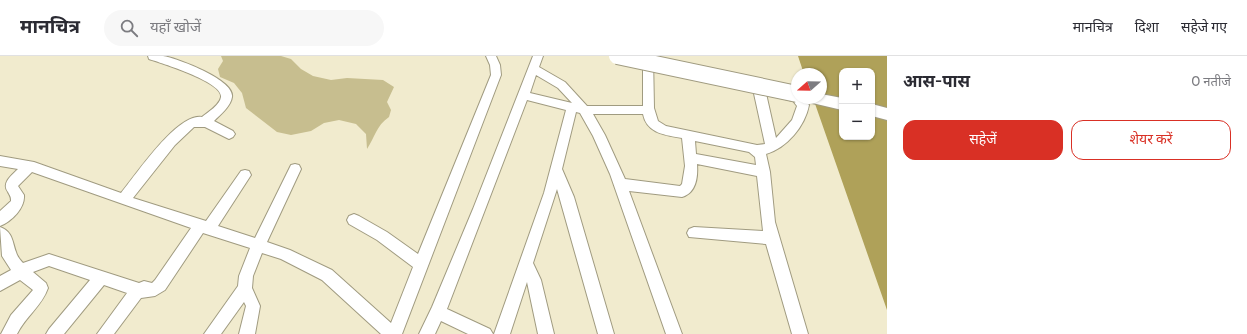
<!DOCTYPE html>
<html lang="hi">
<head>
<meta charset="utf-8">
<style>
  body { margin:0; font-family:Cabin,"Noto Sans Devanagari",sans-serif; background:#f7f7f7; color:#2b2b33 }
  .controls { position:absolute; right:12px; top:12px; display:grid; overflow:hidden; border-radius:8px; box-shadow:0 1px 3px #0004 }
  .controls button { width:36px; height:36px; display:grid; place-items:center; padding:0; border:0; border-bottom:1px solid #e1e1e2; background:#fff; color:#2b2b33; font:20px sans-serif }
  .compass { position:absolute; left:791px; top:12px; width:36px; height:36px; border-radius:50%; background:#fff; box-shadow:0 1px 3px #0004; rotate:250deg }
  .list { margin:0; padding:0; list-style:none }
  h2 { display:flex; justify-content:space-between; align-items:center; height:52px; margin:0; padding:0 16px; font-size:17px }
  h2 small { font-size:13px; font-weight:400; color:#7c7c81 }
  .actions { display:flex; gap:8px; padding:12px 16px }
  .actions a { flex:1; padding:9px 0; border:1px solid #d93025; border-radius:12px; text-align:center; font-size:14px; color:#d93025 }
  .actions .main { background:#d93025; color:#fff }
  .icon { flex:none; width:22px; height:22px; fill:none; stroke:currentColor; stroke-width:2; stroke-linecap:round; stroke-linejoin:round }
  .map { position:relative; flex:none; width:887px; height:278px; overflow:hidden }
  header { display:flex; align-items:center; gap:24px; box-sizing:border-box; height:56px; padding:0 20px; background:#fff; border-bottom:1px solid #e1e1e2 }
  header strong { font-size:19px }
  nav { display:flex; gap:22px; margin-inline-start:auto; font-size:14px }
  .search { width:280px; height:36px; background:#f7f7f7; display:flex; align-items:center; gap:10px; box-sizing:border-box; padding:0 14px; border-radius:22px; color:#7c7c81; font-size:15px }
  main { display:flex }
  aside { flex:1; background:#fff }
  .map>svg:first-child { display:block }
  .green { fill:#c7be8f }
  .water { fill:#afa159; fill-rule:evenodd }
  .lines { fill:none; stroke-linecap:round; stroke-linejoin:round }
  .street-casing { stroke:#a09b80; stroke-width:2 }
  .secondary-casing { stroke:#a09b80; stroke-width:2 }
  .street { fill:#fff; fill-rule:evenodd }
  .secondary { fill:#fff; fill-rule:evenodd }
  .secondary-bridge-casing { stroke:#a09b80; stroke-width:18; stroke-linecap:butt }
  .secondary-bridge { stroke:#fff; stroke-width:16 }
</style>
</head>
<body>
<header>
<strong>मानचित्र</strong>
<div class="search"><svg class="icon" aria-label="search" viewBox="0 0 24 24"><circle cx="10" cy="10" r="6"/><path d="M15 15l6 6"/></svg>यहाँ खोजें</div>
<nav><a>मानचित्र</a><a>दिशा</a><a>सहेजे गए</a></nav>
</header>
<main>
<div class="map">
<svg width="887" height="278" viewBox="0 0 887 278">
  <rect width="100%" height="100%" fill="#f1ebce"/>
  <path class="green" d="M221,0H281L291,3L301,13L313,20L331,24L347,22L383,24L394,31L387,46L391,54L389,61C376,70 375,81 367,93L366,78L356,68L339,64L324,67L311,75L291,79L277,76L246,52L242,37L234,27L220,21L218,13L223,5Z"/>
  <path class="water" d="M798,0H887V254L813,42H821V18H804ZM842,15H872V81H842Z"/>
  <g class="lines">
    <g class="street-casing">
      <g id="street">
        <path d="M148,0C153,0 158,0 163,0C177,2 235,24 232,41C231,50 220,59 214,65L233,75L235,78L233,81L229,83L205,71H194L175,89L133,142L206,165L241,115L245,114L249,115L251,119L218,170L255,182L291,109L295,108L299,109L301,113L267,186L290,194L332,214L391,267L413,211L377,184L349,168L347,164L349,160L354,158L359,160L387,176L418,198L491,19L490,9L486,0H496L500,9L501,19L402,278H381L322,224L281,203L262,197L253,220L252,232L260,250L255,278H239L246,250L244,246L221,278H204L238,230L239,220L250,192L203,177L165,234L155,240L141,242L114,278H97L127,237L104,229L64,278H46L49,273L90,224L49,210L33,216L46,227L48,232C42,250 25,261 17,278H1L11,259L33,234L20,224L0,235V220L11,214L2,200L0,171C13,176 12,185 16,196C17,200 20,204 23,207L49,198L139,227L144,225L152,227L155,224L191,172L32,116L18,130L24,139C25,152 12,165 0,170V155L11,145C11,140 10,140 8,136C1,127 12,119 18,113L0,110V100L34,106L121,137C136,119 177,57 202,61C208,56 220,49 221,41C223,26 161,7 149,3Z"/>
        <path d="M533,0H543L539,11L565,26L587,50H643V0H653L654,52L658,65L666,70L757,89L765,88L753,33L755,30L759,29L765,33L776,82L792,64L797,50L793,45L781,42L779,39L781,36L785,35L797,38V42H804L809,49C805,70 787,92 766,98L770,116L775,166L808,278H792L766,188L689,181L687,177L689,173L694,171L763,175L757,120L697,108C698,121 696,137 682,141L629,135L682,278H666L610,118L593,80L580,57L576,56L562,113L574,141L614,278H598L557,133L533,207L541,224L554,278H538L527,226L510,278H494L544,137L566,54L527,44L447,253L490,273L493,278H468L441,265L435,278H419L432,251L473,153ZM536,19L558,32L572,47L530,37ZM593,58H643C647,78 666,79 682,82L685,110L682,128L680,130L625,123L605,79ZM695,85L749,96L755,101L756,109L696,98Z"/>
      </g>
    </g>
    <g class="secondary-casing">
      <g id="secondary">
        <polygon points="821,38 842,42 842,54 808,46 806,42 821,42"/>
        <polygon points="872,48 887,52 887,64 872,60"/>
      </g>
    </g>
    <use href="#street" class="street"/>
    <use href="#secondary" class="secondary"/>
    <g class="secondary-bridge-casing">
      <polyline id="secondary-bridge" points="617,0 797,38"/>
    </g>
    <use href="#secondary-bridge" class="secondary-bridge"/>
  </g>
</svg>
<div class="controls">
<button>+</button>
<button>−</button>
</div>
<svg class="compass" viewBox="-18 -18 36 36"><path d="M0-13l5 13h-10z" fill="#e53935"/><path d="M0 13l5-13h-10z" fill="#7c7c81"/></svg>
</div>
<aside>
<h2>आस-पास<small>0 नतीजे</small></h2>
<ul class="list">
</ul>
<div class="actions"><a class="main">सहेजें</a><a>शेयर करें</a></div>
</aside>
</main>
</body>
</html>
